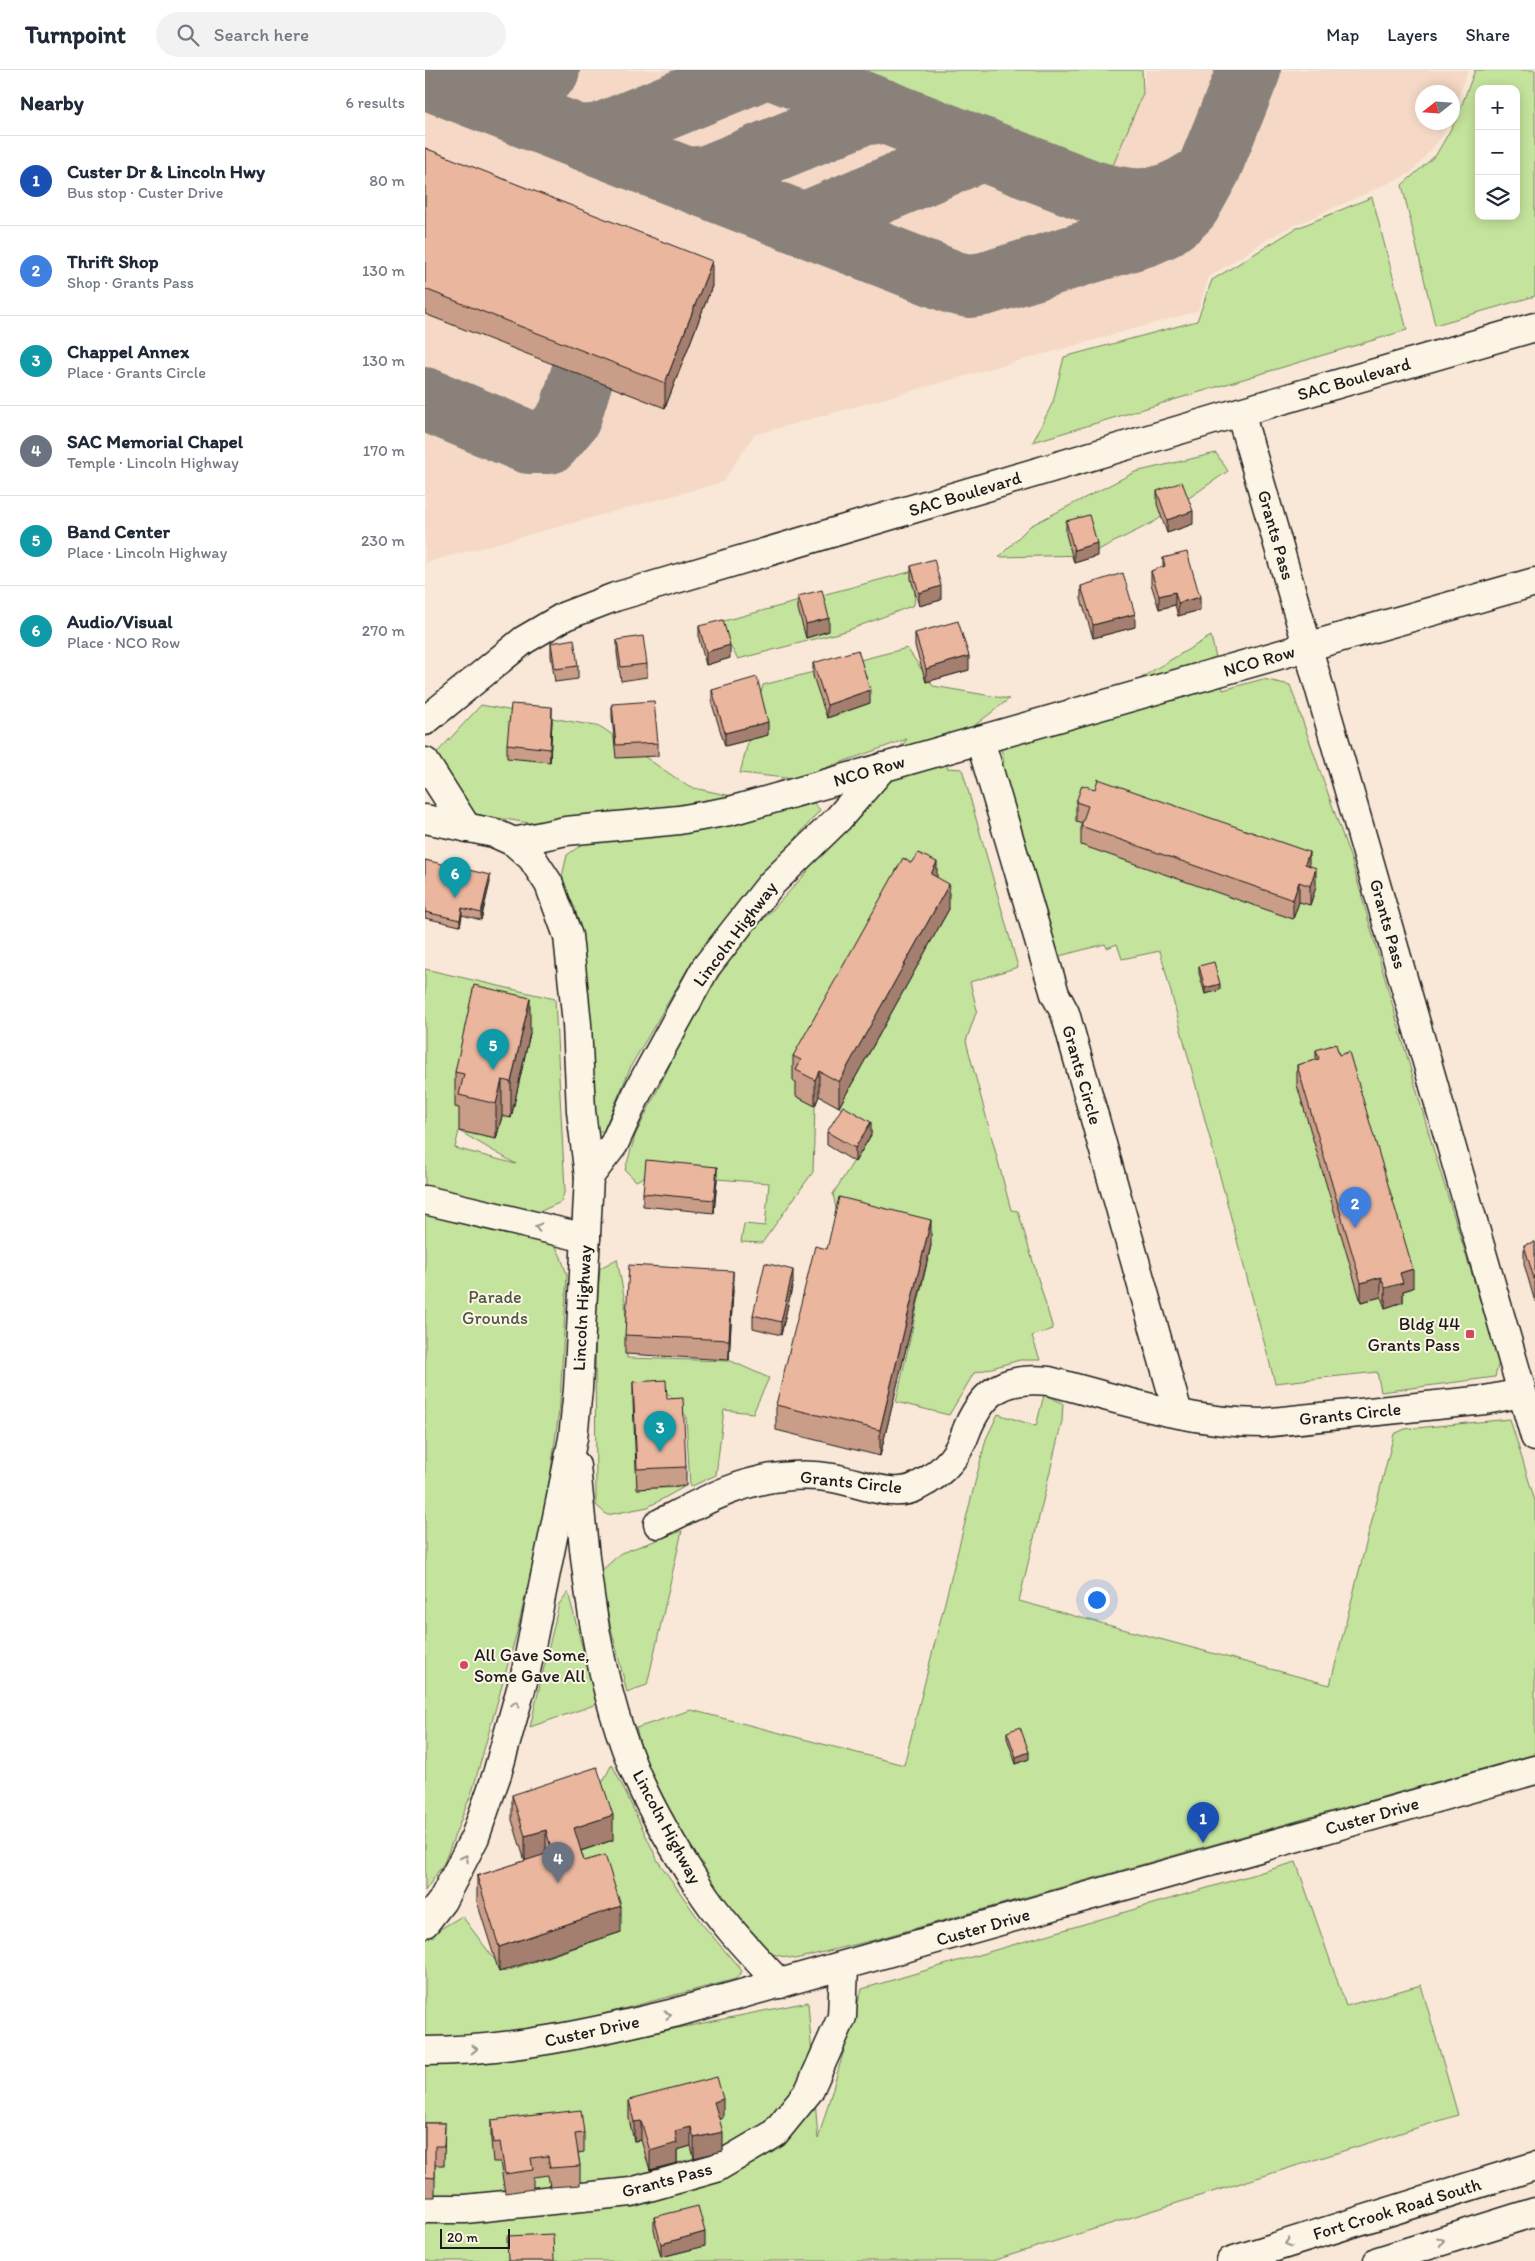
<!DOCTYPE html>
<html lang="en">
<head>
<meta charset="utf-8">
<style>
  body { margin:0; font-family:Itim,sans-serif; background:#f2f2f3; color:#1f2937 }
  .controls { position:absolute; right:15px; top:15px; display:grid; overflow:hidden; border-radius:10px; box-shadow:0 2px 12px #0003 }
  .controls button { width:45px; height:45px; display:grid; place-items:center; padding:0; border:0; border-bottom:1px solid #e0e1e3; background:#fff; color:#1f2937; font:25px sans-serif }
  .compass { position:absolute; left:990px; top:15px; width:45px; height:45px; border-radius:50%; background:#fff; box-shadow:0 2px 12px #0003; rotate:253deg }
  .scale { position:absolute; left:15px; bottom:12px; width:70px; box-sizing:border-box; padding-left:5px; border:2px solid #1c1c1c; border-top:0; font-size:14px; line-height:18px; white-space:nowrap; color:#1c1c1c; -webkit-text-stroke:4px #fcf5e5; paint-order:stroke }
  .you { position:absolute; left:671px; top:1529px; width:18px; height:18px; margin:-12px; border:4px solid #fff; border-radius:50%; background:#1a73e8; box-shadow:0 0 0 8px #1a73e833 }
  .badge { display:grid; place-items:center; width:32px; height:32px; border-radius:50%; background:#0f766e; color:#fff; font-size:16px; font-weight:700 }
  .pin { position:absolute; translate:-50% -41px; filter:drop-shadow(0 1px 2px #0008) }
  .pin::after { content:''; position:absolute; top:26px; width:18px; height:15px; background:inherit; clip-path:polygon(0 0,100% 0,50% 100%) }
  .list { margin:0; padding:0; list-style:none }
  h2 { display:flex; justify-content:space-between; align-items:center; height:65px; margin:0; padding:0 20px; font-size:21px }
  h2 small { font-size:16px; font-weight:400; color:#747a83 }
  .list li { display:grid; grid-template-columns:32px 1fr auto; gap:15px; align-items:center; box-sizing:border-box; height:90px; padding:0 20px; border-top:1px solid #e0e1e3 }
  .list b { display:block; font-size:19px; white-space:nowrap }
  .list p { margin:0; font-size:16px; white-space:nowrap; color:#747a83 }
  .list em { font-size:16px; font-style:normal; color:#747a83 }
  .icon { flex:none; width:28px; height:28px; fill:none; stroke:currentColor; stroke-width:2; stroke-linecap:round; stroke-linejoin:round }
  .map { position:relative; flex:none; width:1110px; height:2191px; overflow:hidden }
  header { display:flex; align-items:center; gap:30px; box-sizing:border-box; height:70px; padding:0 25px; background:#fff; border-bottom:1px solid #e0e1e3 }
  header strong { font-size:24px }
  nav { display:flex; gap:28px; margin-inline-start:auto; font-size:18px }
  .search { width:350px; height:45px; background:#f2f2f3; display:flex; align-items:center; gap:12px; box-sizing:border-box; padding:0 18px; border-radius:28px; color:#747a83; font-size:19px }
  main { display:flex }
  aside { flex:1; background:#fff }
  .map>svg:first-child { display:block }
  .built { fill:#f5d9c6 }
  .green { fill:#c4e39c; stroke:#70805c; fill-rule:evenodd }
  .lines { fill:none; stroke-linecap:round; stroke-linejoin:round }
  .taxiway { stroke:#8a827a; stroke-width:64 }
  .minor-casing { stroke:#1c1c1c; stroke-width:31 }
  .tertiary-casing { stroke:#1c1c1c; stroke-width:31 }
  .primary-casing { stroke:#1c1c1c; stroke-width:31 }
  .minor { stroke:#fcf5e5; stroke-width:28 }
  .tertiary { stroke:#fcf5e5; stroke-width:28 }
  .primary { stroke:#fcf5e5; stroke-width:28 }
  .wall { fill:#ca9d88; stroke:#1c1c1c }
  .shaded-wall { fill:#a47f6f; stroke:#1c1c1c }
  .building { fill:#ebb69e; stroke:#1c1c1c }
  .oneway { stroke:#97938b }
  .poi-dot { fill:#d1495b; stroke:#fcf5e5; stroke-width:2 }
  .labels { text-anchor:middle; stroke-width:4; stroke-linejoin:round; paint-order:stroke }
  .street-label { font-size:18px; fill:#1c1c1c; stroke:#fcf5e5 }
  .park-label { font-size:18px; fill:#4e5842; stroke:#fcf5e5 }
  .poi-label { font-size:18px; fill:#1c1c1c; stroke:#fcf5e5; text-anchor:end }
</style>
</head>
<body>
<header>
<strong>Turnpoint</strong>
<div class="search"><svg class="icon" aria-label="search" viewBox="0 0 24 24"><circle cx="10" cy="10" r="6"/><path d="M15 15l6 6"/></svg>Search here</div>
<nav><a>Map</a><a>Layers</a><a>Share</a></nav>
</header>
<main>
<aside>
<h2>Nearby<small>6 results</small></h2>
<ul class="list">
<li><span class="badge" style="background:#1a4fb4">1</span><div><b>Custer Dr &amp; Lincoln Hwy</b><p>Bus stop · Custer Drive</p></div><em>80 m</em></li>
<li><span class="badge" style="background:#3f7fe0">2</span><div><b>Thrift Shop</b><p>Shop · Grants Pass</p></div><em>130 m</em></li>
<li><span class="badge" style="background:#0f9aa8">3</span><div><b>Chappel Annex</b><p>Place · Grants Circle</p></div><em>130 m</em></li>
<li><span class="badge" style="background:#6b7280">4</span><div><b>SAC Memorial Chapel</b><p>Temple · Lincoln Highway</p></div><em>170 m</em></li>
<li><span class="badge" style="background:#0f9aa8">5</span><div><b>Band Center</b><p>Place · Lincoln Highway</p></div><em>230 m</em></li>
<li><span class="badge" style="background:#0f9aa8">6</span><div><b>Audio/Visual</b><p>Place · NCO Row</p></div><em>270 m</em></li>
</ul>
</aside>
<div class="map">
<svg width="1110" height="2191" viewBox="0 0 1110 2191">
  <rect width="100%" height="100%" fill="#f9e8d7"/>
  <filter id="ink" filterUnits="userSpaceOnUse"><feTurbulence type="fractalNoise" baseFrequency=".02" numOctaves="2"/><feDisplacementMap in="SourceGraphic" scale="10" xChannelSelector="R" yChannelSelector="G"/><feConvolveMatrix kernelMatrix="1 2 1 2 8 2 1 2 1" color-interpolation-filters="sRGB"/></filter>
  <g filter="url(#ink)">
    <polygon class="built" points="0,0 432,0 687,98 718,23 721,0 1043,0 1028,41 1028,22 998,22 998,52 1023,53 1017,67 986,103 851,164 784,207 773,241 329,365 298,412 0,493"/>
    <g class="green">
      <polygon points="432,0 717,0 718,23 687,98"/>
      <path d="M1050,0H1110V226L1010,255L977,115L1011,85L1031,50ZM1054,19H1091V146H1054Z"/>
      <polygon points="947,127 982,260 608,372 628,332 639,287 772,251 787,210 870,159"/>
      <polygon points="791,383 803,401 729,452 663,485 574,487 605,456 710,402"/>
      <polygon points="492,500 489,535 421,561 313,589 291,553"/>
      <polygon points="786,566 798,620 838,609 865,615 927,792 1008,1078 1074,1292 1070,1307 956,1322 952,1302 850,1313 735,881 697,889 692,874 682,878 680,874 627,888 573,697 579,693 576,678 656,648 727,601"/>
      <polygon points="482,578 508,616 584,629 527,673 522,698 537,699 593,897 545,912 552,940 541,971 586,1140 593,1141 628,1259 607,1266 615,1290 595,1290 549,1303 524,1345 471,1332 506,1175 414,1152 408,1124 447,1062 414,1037 368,1011 376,1016 371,1026 390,1036 388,1102 337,1173 316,1172 319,1154 340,1156 344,1113 225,1104 211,1111 200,1100 210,1066 275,933 315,875 383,801 374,800 482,669 369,709 315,703 338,615"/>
      <polygon points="56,635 176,657 264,717 368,739 389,733 395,740 269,888 207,994 178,1062 169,1059 160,884 150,838 136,811 142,785 159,773 129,757 42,743 9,686"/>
      <path d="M0,899L130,929L140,1120L136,1132L114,1142L136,1187L142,1205L135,1333L122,1431L92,1562L48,1719L19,1793L0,1821ZM105,963L77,1046L71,1069L34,1061L39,1039L30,1037ZM34,1061L91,1094L30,1078Z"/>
      <polygon points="192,1189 200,1231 202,1288 306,1291 344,1308 328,1343 299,1340 291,1405 265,1417 261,1346 244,1324 210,1327 212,1419 259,1417 223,1437 182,1445 171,1435 170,1257 175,1198"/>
      <polygon points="619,1325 638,1333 637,1351 594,1531 905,1615 969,1364 980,1359 1085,1349 1110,1431 1110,1684 445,1871 370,1889 346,1884 312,1847 251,1759 219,1690 211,1658 266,1640 479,1695 561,1369 573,1344 611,1356"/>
      <polygon points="257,1461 222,1615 202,1622 184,1550 175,1502 196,1483"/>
      <polygon points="143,1522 172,1634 105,1657 134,1534"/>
      <polygon points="187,1694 233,1791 277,1854 317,1901 311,1909 122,1959 139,1981 383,1932 393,2069 437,1919 871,1792 921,1936 996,1915 1033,2045 567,2191 0,2191 0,1868 37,1846 79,1902 196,1862 149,1783 172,1723"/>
    </g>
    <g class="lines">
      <g class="taxiway">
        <path d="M352,0L667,122C707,134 735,135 771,111"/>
        <polyline points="0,7 530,213 544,216 559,214 720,165 738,157 753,146 764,135 784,99 824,0"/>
        <polyline points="47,25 68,23 123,0"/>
        <polyline points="155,67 175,65 333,0"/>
        <polyline points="262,109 282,107 436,44 459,41"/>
        <polyline points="374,152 386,151 548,83 560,80"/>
        <polyline points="0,329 103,372 124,372 144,348 157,306"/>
      </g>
      <g class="minor-casing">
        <g id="minor">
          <polyline points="815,342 1110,1367"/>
          <polyline points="555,670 630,924 640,943 753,1343"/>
          <polyline points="0,692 42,758"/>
          <polyline points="0,749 69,763 89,772 107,788 124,814 143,866 152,954 156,1041 164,1107 153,1319 148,1368 101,1601 72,1704 50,1767 17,1831 0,1853"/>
          <polyline points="89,772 141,761 254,750 305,741 1110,512"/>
          <polyline points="164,1107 189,1074 214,1019 281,897 346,814 413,749 458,697"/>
          <polyline points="0,1130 161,1168"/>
          <path d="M151,1396C161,1503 170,1614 215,1713C231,1749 252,1783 273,1816C296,1852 326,1883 355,1914"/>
          <path d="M233,1454C271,1435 313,1411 356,1407C373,1405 391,1405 408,1408C434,1412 469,1430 493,1416C505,1410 518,1400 526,1390C534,1381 539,1368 543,1357C560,1318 582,1307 624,1311C694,1329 764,1353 837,1353L1060,1330L1097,1323"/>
          <path d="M0,1981C85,1981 166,1963 249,1943L1110,1700"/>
          <polyline points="0,2139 40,2139 206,2122 291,2098 349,2064 384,2021 417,1947 419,1897"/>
        </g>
      </g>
      <g class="tertiary-casing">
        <polyline id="tertiary" points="0,651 99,570 140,546 190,527 815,342 1110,257"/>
      </g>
      <g class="primary-casing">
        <g id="primary">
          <polyline points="806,2191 1110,2096"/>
          <polyline points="953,2191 1110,2142"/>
        </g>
      </g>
      <use href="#minor" class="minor"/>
      <use href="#tertiary" class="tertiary"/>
      <use href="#primary" class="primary"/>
    </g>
    <g class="wall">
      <polygon points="0,78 287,216 240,338 0,244"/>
      <polygon points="732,421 768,454 742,463 732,434"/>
      <polygon points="641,451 672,486 649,493 641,464"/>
      <polygon points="738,488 775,540 753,546 750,535 734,539 726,514 726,501 738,497"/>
      <polygon points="486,496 516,530 494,536 486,509"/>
      <polygon points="656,516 710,557 668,568 656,529"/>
      <polygon points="373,526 404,561 381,568 373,539"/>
      <polygon points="274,556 305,588 281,595 274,569"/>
      <polygon points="490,563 544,600 501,612 490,576"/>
      <polygon points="192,570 222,594 222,607 196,611 192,583"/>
      <polygon points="126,573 153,596 153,609 130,612 126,586"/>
      <polygon points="388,593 445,633 402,648 388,606"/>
      <polygon points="287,620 343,665 300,676 287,634"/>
      <polygon points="187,634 233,673 233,686 191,688 187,647"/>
      <polygon points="127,650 125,692 82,688 82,674"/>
      <polygon points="651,732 884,795 891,817 885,835 874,832 868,849 656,775 656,756 657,753 651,751"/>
      <polygon points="0,790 65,812 56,850 37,845 35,856 0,848"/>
      <polygon points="512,807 524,839 414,1037 394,1026 390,1036 371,1026 371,1013 368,1011 368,986"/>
      <polygon points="774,896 795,920 780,924 774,903"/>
      <polygon points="105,963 86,1048 77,1046 71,1069 34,1061 34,1038 30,1037 30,1002"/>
      <polygon points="891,980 988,1218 978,1221 978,1232 960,1238 956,1227 936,1232 872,1015 872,995 891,990"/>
      <polygon points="402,1062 446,1065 430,1092 402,1075"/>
      <polygon points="292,1110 289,1143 218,1136 218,1123"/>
      <polygon points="1110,1172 1110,1232 1099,1194 1099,1175"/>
      <polygon points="506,1175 455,1386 351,1360 351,1335 402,1179"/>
      <polygon points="368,1213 356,1265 328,1258 328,1245"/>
      <polygon points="308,1220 304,1290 200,1284 200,1265"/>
      <polygon points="208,1312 242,1329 261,1397 261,1416 212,1419 208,1332"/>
      <polygon points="582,1662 604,1689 591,1694 582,1668"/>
      <polygon points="87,1725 188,1770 156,1781 159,1791 196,1862 74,1902 52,1832 52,1806 100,1791 87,1750"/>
      <polygon points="204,2030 298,2048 294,2049 298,2081 269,2088 266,2076 252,2080 252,2093 225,2100 216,2070 209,2071 204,2049"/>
      <polygon points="66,2050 159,2063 159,2082 153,2083 155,2096 155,2115 125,2117 123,2105 108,2107 108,2119 80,2123 75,2092 68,2092 66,2070"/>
      <polygon points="0,2053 20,2053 19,2095 10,2095 10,2127 0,2127"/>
      <polygon points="229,2147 280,2176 236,2187 229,2160"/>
    </g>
    <g class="shaded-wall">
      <polygon points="287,191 287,216 240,338 240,313"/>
      <polygon points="768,441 768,454 742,463 742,450"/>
      <polygon points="672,473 672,486 649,493 649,480"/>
      <polygon points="516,516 516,530 494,536 494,523"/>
      <polygon points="750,522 750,535 734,539 734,526"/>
      <polygon points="775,527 775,540 753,546 753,533"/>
      <polygon points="710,544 710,557 668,568 668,555"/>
      <polygon points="404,548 404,561 381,568 381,554"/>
      <polygon points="305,575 305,588 281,595 281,582"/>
      <polygon points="544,586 544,600 501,612 501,599"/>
      <polygon points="445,620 445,633 402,648 402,635"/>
      <polygon points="127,637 127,650 125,692 125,679"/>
      <polygon points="343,652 343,665 300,676 300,663"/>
      <polygon points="884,782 884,802 880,794"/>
      <polygon points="512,792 512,818 506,804"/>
      <polygon points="891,798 891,817 885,835 885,816"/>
      <polygon points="65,805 65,812 56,850 56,843"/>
      <polygon points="874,812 874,832 868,849 868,830"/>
      <polygon points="524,814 524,839 414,1037 414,1012"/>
      <polygon points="37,838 37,845 35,856 35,850"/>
      <polygon points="795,914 795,920 780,924 780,918"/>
      <polygon points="105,928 105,963 86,1048 86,1012"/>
      <polygon points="394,1001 394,1026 390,1036 390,1010"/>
      <polygon points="77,1010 77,1046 71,1069 71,1034"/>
      <polygon points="446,1052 446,1065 430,1092 430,1078"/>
      <polygon points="292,1097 292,1110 289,1143 289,1130"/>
      <polygon points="506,1150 506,1175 455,1386 455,1360"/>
      <polygon points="988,1199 988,1218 978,1221 978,1232 960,1238 960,1218 975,1203"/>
      <polygon points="368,1200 368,1213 356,1265 356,1252"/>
      <polygon points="308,1201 308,1220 304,1290 304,1270"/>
      <polygon points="956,1207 956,1227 936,1232 936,1213"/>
      <polygon points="604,1682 604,1689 591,1694 591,1687"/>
      <polygon points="188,1745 188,1770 149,1783 149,1758"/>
      <polygon points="121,1760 121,1785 100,1791 100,1766"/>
      <polygon points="196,1836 196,1862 74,1902 74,1877"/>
      <polygon points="298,2029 298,2048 289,2051 289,2032"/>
      <polygon points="216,2051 216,2070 209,2071 209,2052"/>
      <polygon points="266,2057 266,2076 252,2080 252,2093 225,2100 225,2081 250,2061"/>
      <polygon points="298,2062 298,2081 269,2088 269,2068"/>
      <polygon points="280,2162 280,2176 236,2187 236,2174"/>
    </g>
    <g class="building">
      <polygon points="0,78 287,191 240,313 0,219"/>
      <polygon points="757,412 768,441 742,450 732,421"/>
      <polygon points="664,445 672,473 649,480 641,451"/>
      <polygon points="762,482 775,527 753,533 750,522 734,526 726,501 740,496 738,488"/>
      <polygon points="509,489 516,516 494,523 486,496"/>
      <polygon points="698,503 710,544 668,555 656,516"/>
      <polygon points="397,520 404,548 381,554 373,526"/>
      <polygon points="298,550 305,575 281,582 274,556"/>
      <polygon points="533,551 544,586 501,599 490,563"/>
      <polygon points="218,566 222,594 196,597 192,570"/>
      <polygon points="149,569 153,596 130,599 126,573"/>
      <polygon points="433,580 445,620 402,635 388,593"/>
      <polygon points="332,607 343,652 300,663 287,620"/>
      <polygon points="229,631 233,673 191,675 187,634"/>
      <polygon points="86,634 127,637 125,679 82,674"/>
      <polygon points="673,709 884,782 880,794 891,798 885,816 874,812 868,830 656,756 663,736 651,732 657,715 670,719"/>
      <polygon points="493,783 512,792 506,804 524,814 414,1012 394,1001 390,1010 371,1000 376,990 368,986 478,788 486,793"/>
      <polygon points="0,790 65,805 56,843 37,838 35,850 0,842"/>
      <polygon points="789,892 795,914 780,918 774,896"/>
      <polygon points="49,915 105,928 86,1012 77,1010 71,1034 34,1025 39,1004 30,1002"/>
      <polygon points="911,974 914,985 924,982 988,1199 975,1203 978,1213 960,1218 956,1207 936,1213 872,995 894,989 891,980"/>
      <polygon points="418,1036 446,1052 430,1078 402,1062"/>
      <polygon points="221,1090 292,1097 289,1130 218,1123"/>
      <polygon points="414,1127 506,1150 455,1360 351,1335 390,1176 402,1179"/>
      <polygon points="1110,1172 1110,1212 1099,1175"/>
      <polygon points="340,1193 368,1200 356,1252 328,1245"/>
      <polygon points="204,1195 308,1201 304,1270 200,1265"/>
      <polygon points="241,1310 242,1329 258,1328 261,1397 212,1399 208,1312"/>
      <polygon points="595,1657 604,1682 591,1687 582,1662"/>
      <polygon points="172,1697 188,1745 149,1758 159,1791 180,1785 196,1836 74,1877 52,1806 127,1782 121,1760 100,1766 87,1725"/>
      <polygon points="292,2007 298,2029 289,2032 298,2062 269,2068 266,2057 250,2061 252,2073 225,2081 216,2051 209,2052 204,2030"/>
      <polygon points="156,2040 159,2063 150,2064 155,2096 125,2098 123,2086 106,2088 108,2100 80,2104 75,2072 68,2073 66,2050"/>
      <polygon points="0,2053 20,2053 19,2076 10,2076 10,2108 0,2107"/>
      <polygon points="273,2136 280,2162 236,2174 229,2147"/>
      <polygon points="128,2164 129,2191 83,2191 82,2166"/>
    </g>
    <defs><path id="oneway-chevron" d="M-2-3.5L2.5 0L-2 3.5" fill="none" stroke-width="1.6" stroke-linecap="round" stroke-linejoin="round" transform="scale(1.25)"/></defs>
    <g class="oneway">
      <use href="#oneway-chevron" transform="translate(113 1157) rotate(-167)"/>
      <use href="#oneway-chevron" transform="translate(91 1634) rotate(-75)"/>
      <use href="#oneway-chevron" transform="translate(40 1788) rotate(-63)"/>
      <use href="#oneway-chevron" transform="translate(243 1945) rotate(-14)"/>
      <use href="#oneway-chevron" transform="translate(49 1979) rotate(-2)"/>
      <use href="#oneway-chevron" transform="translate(1016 2171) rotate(-17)"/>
      <use href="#oneway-chevron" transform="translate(863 2173) rotate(163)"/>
    </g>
  </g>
  <g class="poi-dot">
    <rect x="1040" y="1259" width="10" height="10" rx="2.5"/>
    <circle cx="39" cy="1595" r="5"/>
  </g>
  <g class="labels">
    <g class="street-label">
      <text transform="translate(929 309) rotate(-16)" y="6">SAC Boulevard</text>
      <text transform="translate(540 424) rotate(-17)" y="6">SAC Boulevard</text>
      <text transform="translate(851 465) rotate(74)" y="6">Grants Pass</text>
      <text transform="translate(834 591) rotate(-16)" y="6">NCO Row</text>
      <text transform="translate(444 701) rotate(-16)" y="6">NCO Row</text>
      <text transform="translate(963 854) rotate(74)" y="6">Grants Pass</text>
      <text transform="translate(310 864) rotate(-53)" y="6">Lincoln Highway</text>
      <text transform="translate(657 1005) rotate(74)" y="6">Grants Circle</text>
      <text transform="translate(157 1238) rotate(-87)" y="6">Lincoln Highway</text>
      <text transform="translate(925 1344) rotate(-6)" y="6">Grants Circle</text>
      <text transform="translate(426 1412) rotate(6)" y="6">Grants Circle</text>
      <text transform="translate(947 1746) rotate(-16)" y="6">Custer Drive</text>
      <text transform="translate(242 1757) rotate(62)" y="6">Lincoln Highway</text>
      <text transform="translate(558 1857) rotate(-16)" y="6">Custer Drive</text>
      <text transform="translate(167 1961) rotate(-12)" y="6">Custer Drive</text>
      <text transform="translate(242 2110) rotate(-15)" y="6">Grants Pass</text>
      <text transform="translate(972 2139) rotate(-17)" y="6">Fort Crook Road South</text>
    </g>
    <g class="park-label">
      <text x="70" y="1233">Parade<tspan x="70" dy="21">Grounds</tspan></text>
    </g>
    <g class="poi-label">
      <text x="1035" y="1260">Bldg 44<tspan x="1035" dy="21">Grants Pass</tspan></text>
      <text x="49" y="1591" text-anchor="start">All Gave Some,<tspan x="49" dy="21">Some Gave All</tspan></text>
    </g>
  </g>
</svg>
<div class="controls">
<button>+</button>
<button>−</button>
<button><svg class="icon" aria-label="layers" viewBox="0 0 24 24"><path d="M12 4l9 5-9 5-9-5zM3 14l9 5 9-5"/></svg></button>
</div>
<svg class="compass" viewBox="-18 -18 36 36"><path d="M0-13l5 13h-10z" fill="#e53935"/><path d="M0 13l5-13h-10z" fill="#747a83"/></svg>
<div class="scale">20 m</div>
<div class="you"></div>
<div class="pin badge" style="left:778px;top:1773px;background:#1a4fb4">1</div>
<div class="pin badge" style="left:930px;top:1158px;background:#3f7fe0">2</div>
<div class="pin badge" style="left:235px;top:1382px;background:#0f9aa8">3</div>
<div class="pin badge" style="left:133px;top:1813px;background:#6b7280">4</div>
<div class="pin badge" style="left:68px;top:1000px;background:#0f9aa8">5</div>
<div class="pin badge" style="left:30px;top:828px;background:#0f9aa8">6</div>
</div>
</main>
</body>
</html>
